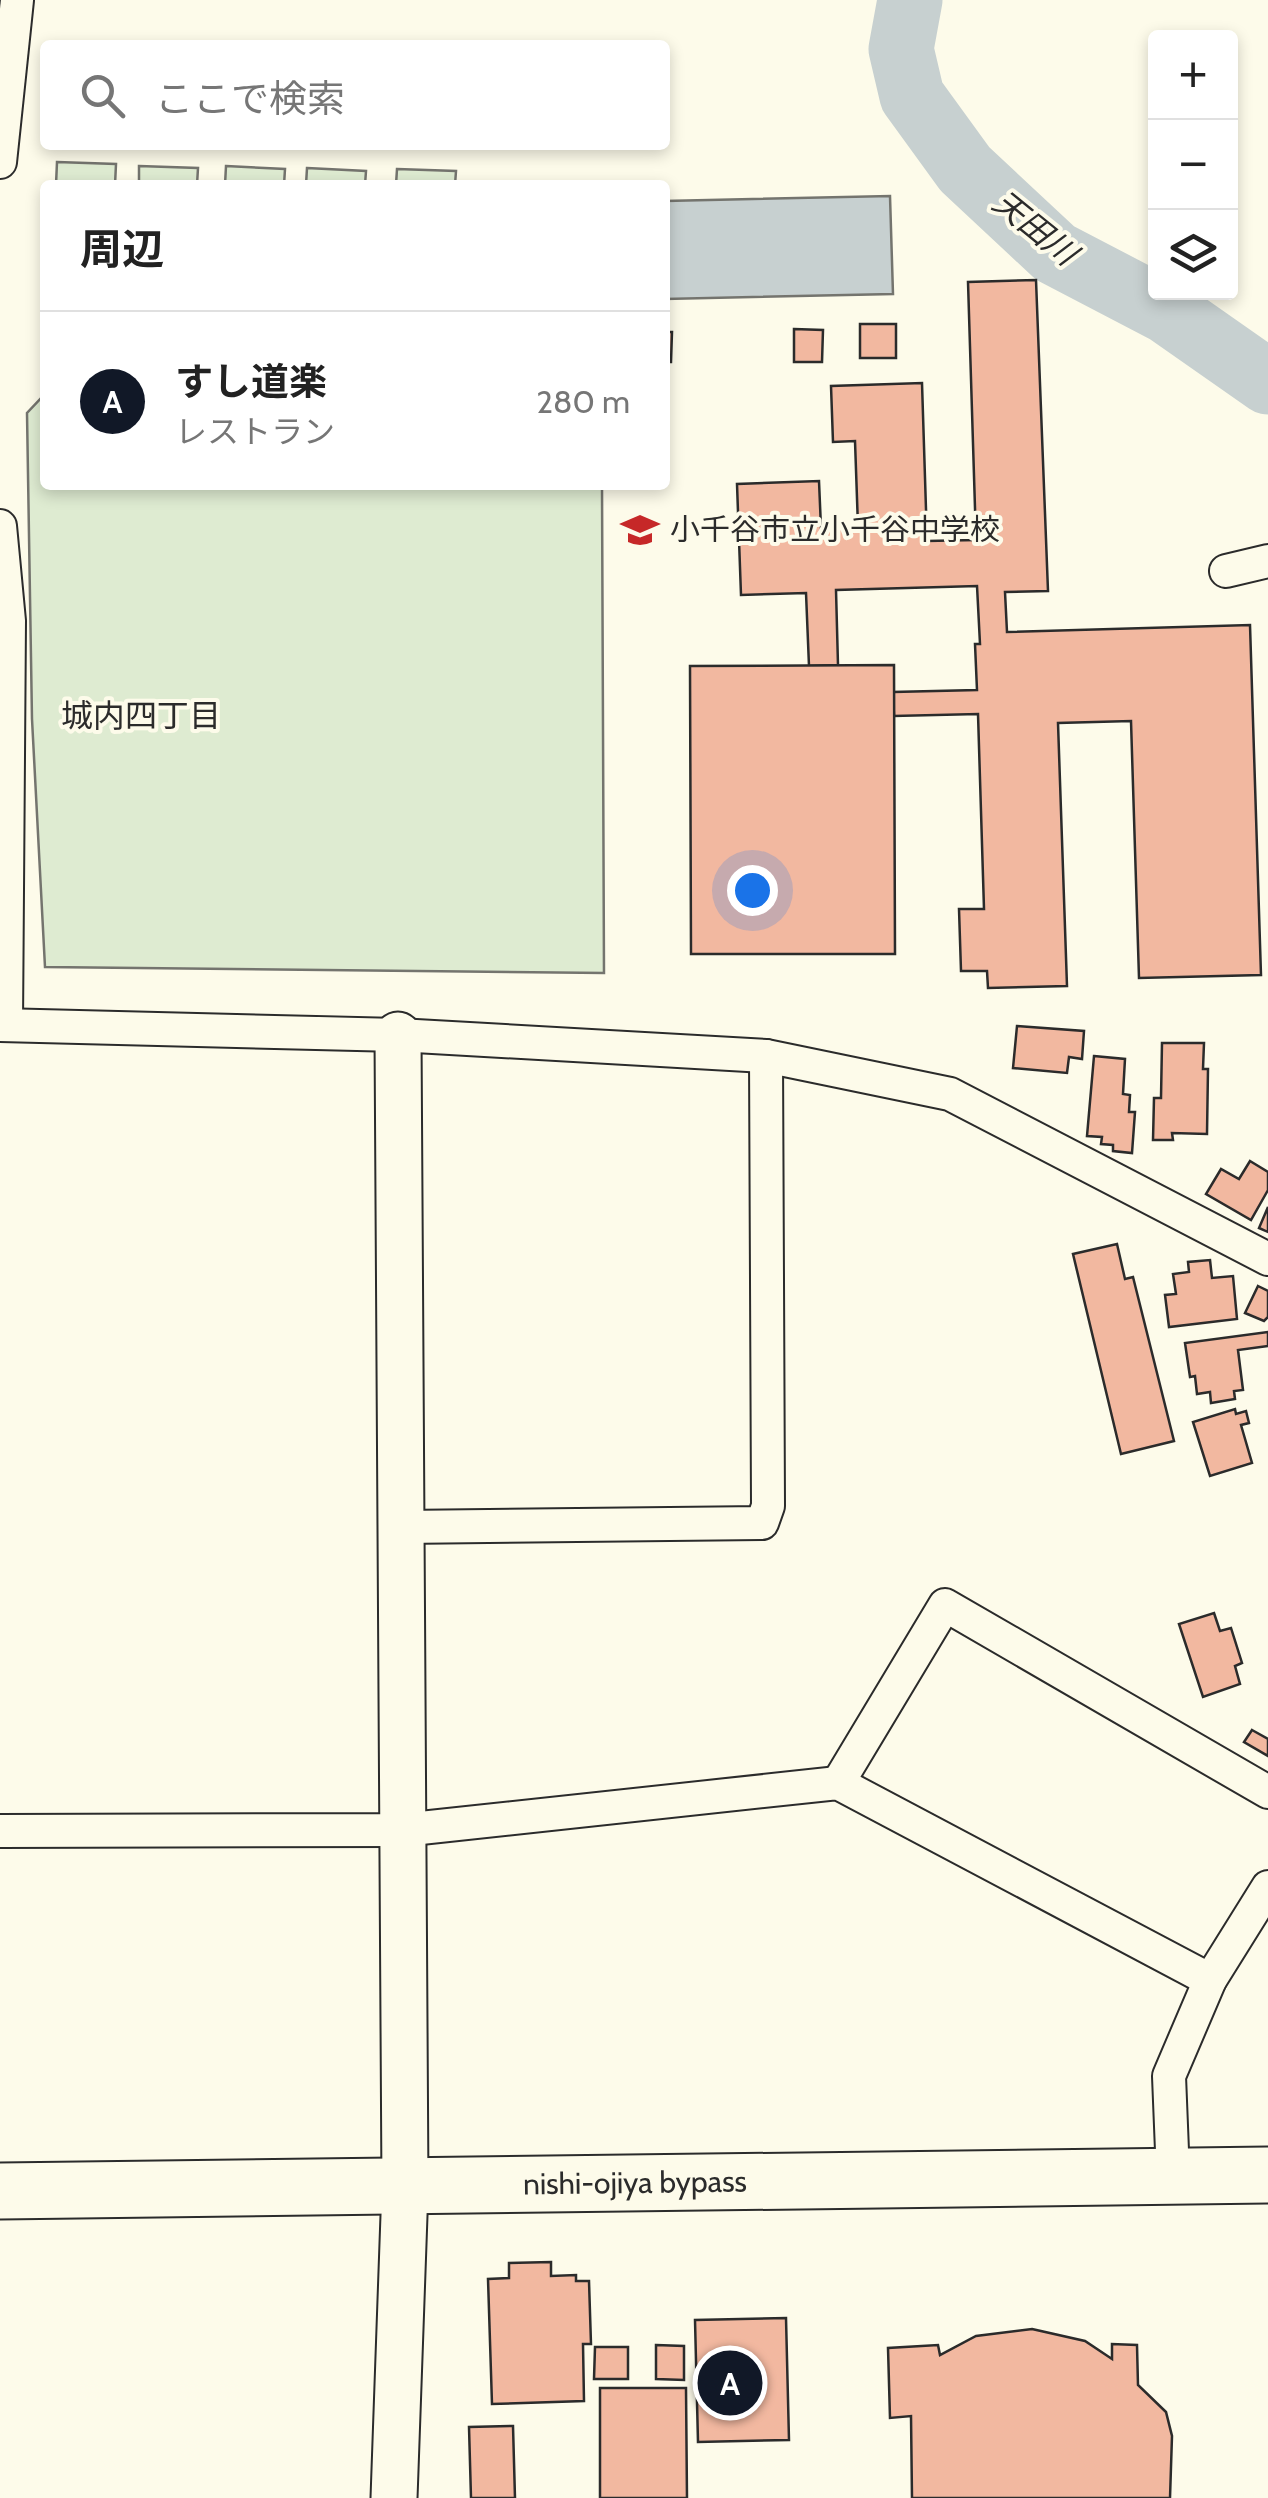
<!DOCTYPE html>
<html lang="ja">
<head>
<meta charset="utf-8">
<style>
  body { margin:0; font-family:Cabin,"Noto Sans JP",sans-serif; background:#f6f6f6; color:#222 }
  .controls { position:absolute; right:30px; top:30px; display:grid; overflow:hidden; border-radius:10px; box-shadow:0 5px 15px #0003 }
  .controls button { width:90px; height:90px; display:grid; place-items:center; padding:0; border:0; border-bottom:2px solid #e0e0e0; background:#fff; color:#222; font:50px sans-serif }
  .you { position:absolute; left:752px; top:890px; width:35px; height:35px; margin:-25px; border:8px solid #fff; border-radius:50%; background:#1a73e8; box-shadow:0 0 0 15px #1a73e833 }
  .badge { display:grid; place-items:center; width:65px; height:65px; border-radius:50%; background:#111827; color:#fff; font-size:32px; font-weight:700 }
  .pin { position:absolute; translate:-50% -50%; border:5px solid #fff; box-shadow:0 2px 10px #0006 }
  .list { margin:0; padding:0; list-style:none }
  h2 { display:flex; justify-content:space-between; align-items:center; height:130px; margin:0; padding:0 40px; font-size:42px }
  h2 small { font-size:32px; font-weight:400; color:#767676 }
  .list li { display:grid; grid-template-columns:65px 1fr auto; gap:30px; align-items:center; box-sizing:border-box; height:180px; padding:0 40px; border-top:2px solid #e0e0e0 }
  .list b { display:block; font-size:38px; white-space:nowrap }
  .list p { margin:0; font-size:32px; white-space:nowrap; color:#767676 }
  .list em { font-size:32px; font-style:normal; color:#767676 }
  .icon { flex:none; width:55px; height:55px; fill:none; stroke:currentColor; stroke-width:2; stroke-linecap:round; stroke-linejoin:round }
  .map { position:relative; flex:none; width:1268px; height:2498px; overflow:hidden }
  .search { position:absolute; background:#fff; box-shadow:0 5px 15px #0003; left:40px; top:40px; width:630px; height:110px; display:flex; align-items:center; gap:25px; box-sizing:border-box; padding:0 35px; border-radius:10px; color:#767676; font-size:38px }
  .panel { position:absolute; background:#fff; box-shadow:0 5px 15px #0003; left:40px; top:180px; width:630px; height:310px; border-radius:10px }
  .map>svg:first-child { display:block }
  .green { fill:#deebd1; stroke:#74746e; stroke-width:2.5 }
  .water { fill:#c7d0d0; stroke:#74746e; stroke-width:2.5 }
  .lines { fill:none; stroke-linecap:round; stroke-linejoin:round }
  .river { stroke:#c7d0d0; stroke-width:65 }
  .building { fill:#f2b8a0; stroke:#2b2b2b; stroke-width:2.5 }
  .street-casing { stroke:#2b2b2b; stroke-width:36 }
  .secondary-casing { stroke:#2b2b2b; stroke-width:49 }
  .highway-casing { stroke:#2b2b2b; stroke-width:59 }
  .street { stroke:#fdfbea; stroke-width:32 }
  .secondary { stroke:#fdfbea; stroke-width:45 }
  .highway { stroke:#fdfbea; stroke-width:55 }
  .labels { text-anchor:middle; stroke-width:8; stroke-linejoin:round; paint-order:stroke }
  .poi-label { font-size:30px; fill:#2b2b2b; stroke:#fdfbea; text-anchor:start }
  .street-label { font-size:30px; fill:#2b2b2b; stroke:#fdfbea }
  .water-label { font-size:32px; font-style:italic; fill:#2b2b2b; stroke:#fdfbea }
  .neighbourhood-label { font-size:32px; fill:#2b2b2b; stroke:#fdfbea }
</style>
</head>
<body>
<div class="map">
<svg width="1268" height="2498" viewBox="0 0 1268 2498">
  <rect width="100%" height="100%" fill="#fdfbea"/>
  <g class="green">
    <polygon points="57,162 116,164 115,185 56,185"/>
    <polygon points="139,166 198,168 197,185 139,185"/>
    <polygon points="226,166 285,169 284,185 225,185"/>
    <polygon points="307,168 366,171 365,185 306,185"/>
    <polygon points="397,169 456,171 455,185 396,185"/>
    <polygon points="45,394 45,485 602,485 604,973 45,967 32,719 27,413"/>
  </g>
  <polygon class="water" points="890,196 893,294 665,299 665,201"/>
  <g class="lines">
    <polyline class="river" points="910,0 901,49 912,96 965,169 1055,253 1168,312 1268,382"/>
  </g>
  <g class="building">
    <polygon points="1036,280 1048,591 1005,592 1007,632 1250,625 1261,975 1139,978 1131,721 1058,723 1067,986 988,988 987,971 961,971 959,909 984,909 978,714 894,716 893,692 977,690 975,644 980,644 977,586 836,590 838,665 809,666 806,593 741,595 737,484 819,481 821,528 858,527 855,441 833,442 831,386 922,383 927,541 976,540 968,282"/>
    <rect x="860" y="324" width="36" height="34"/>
    <polygon points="794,329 823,330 822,362 794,362"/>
    <polygon points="665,332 672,332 671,362 665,362"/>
    <polygon points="894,665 895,954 691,954 690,666"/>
    <polygon points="1017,1026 1084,1031 1082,1059 1069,1057 1067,1073 1013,1068"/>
    <polygon points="1162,1043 1204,1043 1203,1069 1208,1069 1207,1134 1172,1133 1173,1140 1153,1140 1154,1098 1161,1098"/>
    <polygon points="1094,1056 1125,1059 1123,1094 1130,1095 1129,1112 1135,1112 1132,1153 1113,1151 1113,1145 1101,1144 1102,1137 1087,1136"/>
    <polygon points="1250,1161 1268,1172 1268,1190 1251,1220 1206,1194 1221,1169 1239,1179"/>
    <polygon points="1268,1207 1268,1232 1259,1228"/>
    <polygon points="1117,1244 1125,1279 1133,1277 1174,1441 1121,1454 1073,1254"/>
    <polygon points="1210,1260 1212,1278 1233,1276 1237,1319 1169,1327 1165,1295 1176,1294 1173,1274 1189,1272 1188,1262"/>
    <polygon points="1258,1286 1268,1291 1268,1317 1264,1321 1245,1313"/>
    <polygon points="1268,1332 1268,1346 1238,1350 1243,1390 1234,1391 1235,1399 1211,1403 1210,1392 1197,1394 1195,1376 1190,1377 1185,1343"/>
    <polygon points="1235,1409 1236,1414 1246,1411 1249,1423 1241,1425 1252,1463 1210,1476 1193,1422"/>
    <polygon points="1214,1613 1220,1631 1231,1628 1242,1663 1235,1666 1240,1684 1203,1697 1179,1624"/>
    <polygon points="1252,1730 1268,1739 1268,1756 1244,1742"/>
    <polygon points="551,2262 551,2276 576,2275 576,2281 589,2281 591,2344 583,2344 584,2401 492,2404 488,2279 509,2278 509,2263"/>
    <polygon points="786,2318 789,2440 698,2442 695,2320"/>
    <polygon points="1032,2329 1085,2341 1112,2359 1112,2344 1137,2345 1138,2385 1166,2412 1172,2436 1170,2498 912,2498 911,2416 890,2418 888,2348 938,2345 940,2355 976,2336"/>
    <polygon points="656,2345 684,2346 684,2380 656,2379"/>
    <polygon points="595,2347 628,2347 628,2379 594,2379"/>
    <polygon points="600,2388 686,2388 687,2498 600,2498"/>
    <polygon points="513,2426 515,2498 471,2498 469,2427"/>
  </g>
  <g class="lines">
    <g class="street-casing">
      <g id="street">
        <polyline points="0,162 17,0"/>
        <polyline points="0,526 9,621 6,1024"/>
        <polyline points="1226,571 1268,561"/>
        <polyline points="0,1025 398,1035 766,1056 950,1094 1268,1259"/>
        <polyline points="401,1527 762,1523 768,1506 766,1056"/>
        <polyline points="838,1783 945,1605 1268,1792"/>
        <polyline points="0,1831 402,1830 838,1783 1210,1980"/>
        <polyline points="1173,2176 1169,2076 1210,1980 1268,1887"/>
      </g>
    </g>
    <g class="secondary-casing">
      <polyline id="secondary" points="394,2498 405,2187 398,1035"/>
    </g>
    <g class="highway-casing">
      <g id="highway">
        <path id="s1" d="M0,2191L1268,2175"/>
      </g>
    </g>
    <use href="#street" class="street"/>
    <use href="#secondary" class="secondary"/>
    <use href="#highway" class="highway"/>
  </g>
  <defs>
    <g id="school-bare" transform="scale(3)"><path d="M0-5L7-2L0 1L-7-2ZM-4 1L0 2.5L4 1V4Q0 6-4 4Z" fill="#c62828" stroke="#fdfbea" stroke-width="2.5" paint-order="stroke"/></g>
  </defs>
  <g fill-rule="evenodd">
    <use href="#school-bare" x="640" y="530"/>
  </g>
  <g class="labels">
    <g class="poi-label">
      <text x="670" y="540">小千谷市立小千谷中学校</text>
    </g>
    <g class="street-label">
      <text dy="10" stroke="none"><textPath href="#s1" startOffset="635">nishi-ojiya bypass</textPath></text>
    </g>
    <g class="water-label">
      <text transform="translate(1035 228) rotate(39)" y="11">天田川</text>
    </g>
    <g class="neighbourhood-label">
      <text x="141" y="727">城内四丁目</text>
    </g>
  </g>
</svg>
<div class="controls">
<button>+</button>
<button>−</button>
<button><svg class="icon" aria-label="layers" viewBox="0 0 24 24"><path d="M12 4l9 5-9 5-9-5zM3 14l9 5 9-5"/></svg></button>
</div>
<div class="you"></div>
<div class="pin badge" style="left:730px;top:2383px">A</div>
<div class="search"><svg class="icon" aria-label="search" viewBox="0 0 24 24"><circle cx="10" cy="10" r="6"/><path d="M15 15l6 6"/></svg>ここで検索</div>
<section class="panel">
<h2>周辺<small></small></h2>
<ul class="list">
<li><span class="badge">A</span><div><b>すし道楽</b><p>レストラン</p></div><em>280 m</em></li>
</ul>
</section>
</div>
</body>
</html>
